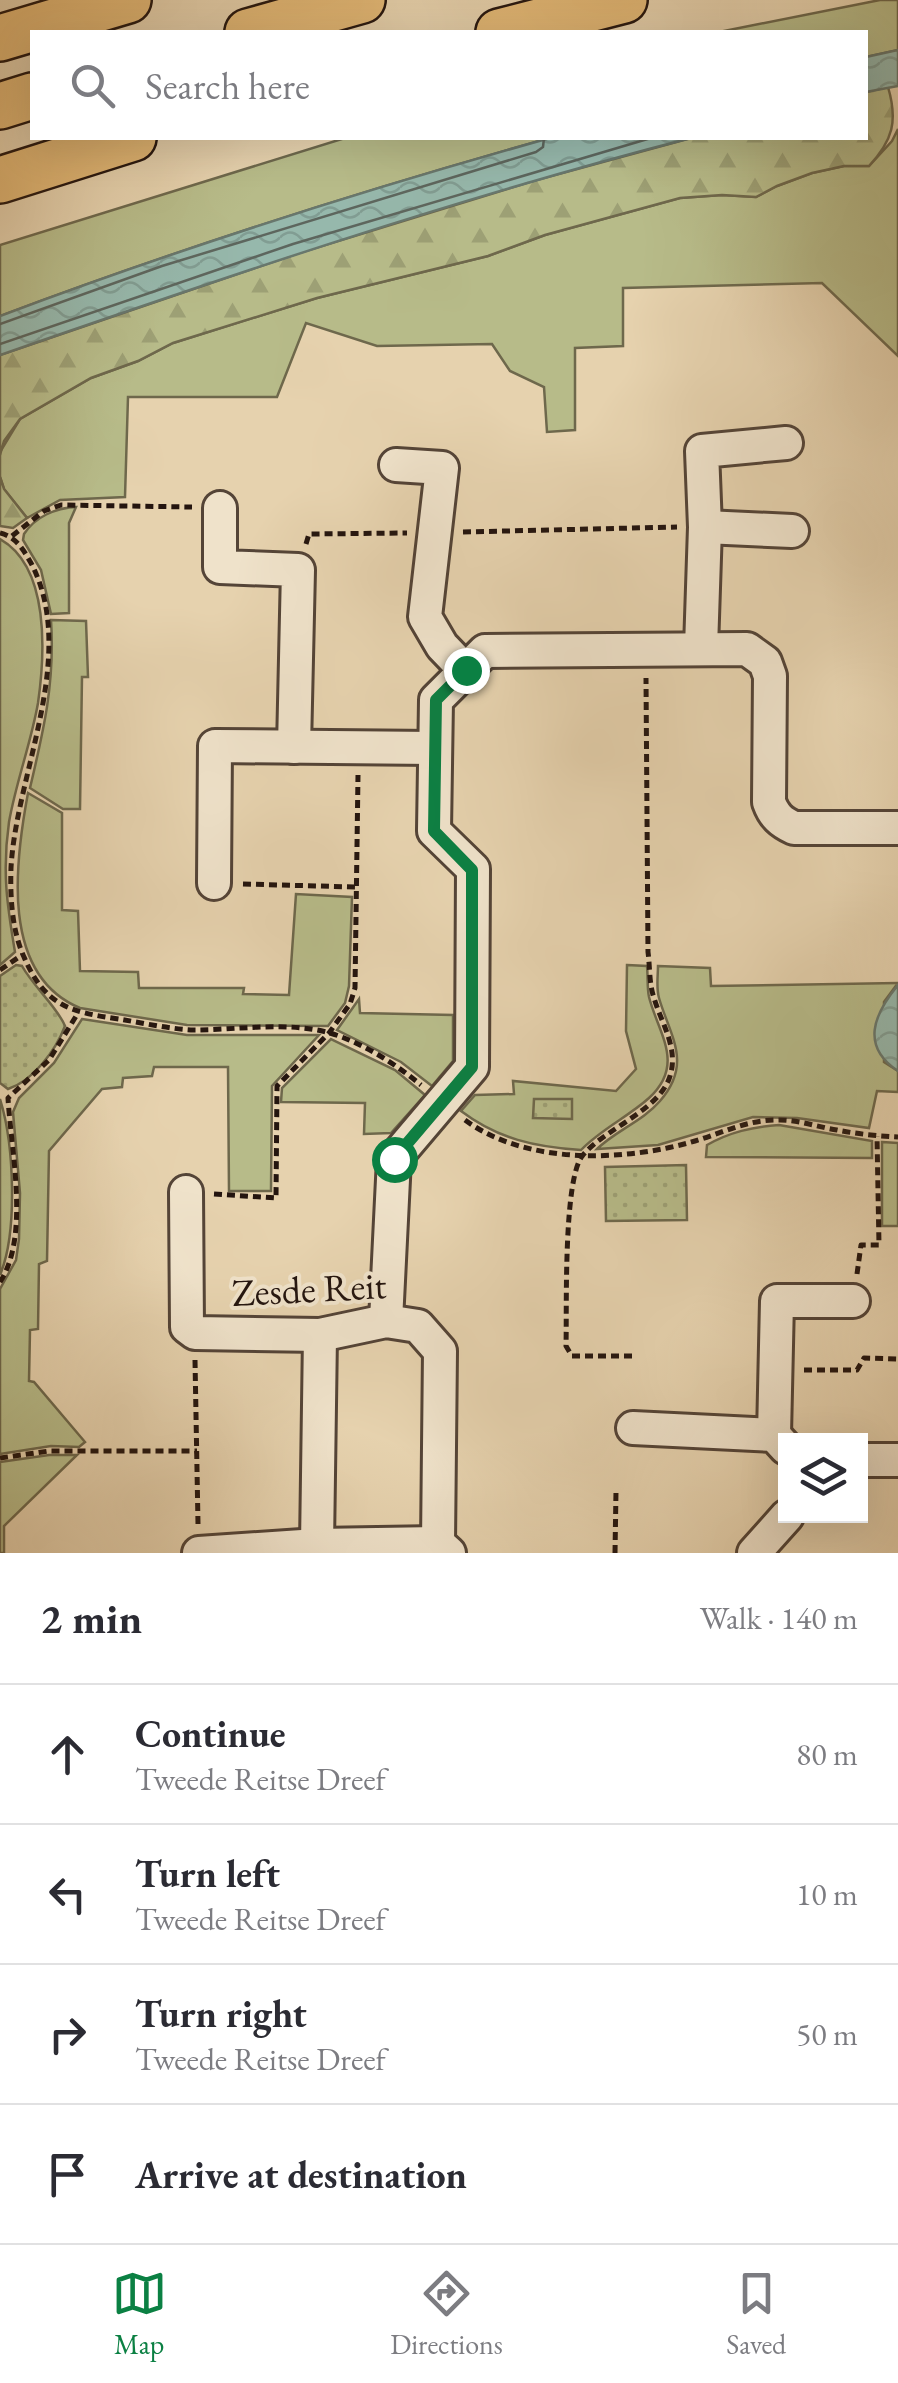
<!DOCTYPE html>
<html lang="en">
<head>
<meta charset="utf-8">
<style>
  body { margin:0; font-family:"EB Garamond",serif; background:#f2f2f3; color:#2b2b33 }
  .controls { position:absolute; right:30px; bottom:30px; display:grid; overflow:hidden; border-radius:0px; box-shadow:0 10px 40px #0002 }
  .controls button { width:90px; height:90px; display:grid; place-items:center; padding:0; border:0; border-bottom:2px solid #e1e1e2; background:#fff; color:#2b2b33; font:50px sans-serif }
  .stop { position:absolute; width:30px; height:30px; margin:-22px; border:8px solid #0b8043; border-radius:50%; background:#fff }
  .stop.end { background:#0b8043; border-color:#fff; box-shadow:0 2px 10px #0008 }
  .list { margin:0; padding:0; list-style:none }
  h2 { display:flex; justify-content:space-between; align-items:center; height:130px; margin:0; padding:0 40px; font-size:42px }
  h2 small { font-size:32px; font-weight:400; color:#7c7c81 }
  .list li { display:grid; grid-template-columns:65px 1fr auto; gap:30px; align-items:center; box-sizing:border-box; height:140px; padding:0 40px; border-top:2px solid #e1e1e2 }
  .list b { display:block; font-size:38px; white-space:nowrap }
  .list p { margin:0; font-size:32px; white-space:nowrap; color:#7c7c81 }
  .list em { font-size:32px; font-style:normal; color:#7c7c81 }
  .icon { flex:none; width:55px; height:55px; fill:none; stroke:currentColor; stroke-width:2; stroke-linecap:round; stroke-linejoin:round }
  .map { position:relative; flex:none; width:898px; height:1553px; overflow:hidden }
  .search { position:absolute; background:#fff; box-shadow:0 10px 40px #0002; left:30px; right:30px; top:30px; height:110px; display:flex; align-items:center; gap:25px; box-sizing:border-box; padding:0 35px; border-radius:0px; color:#7c7c81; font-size:38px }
  .sheet { height:690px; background:#fff }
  nav { display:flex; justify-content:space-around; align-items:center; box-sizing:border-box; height:140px; border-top:2px solid #e1e1e2; background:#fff; font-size:28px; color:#7c7c81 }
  nav a { display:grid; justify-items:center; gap:5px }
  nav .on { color:#0b8043 }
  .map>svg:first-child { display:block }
  .grass { fill:#b7bb89; stroke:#6e684c; stroke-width:2.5 }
  .forest { fill:url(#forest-firs); stroke:#6e684c; stroke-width:2.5 }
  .park { fill:url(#park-dots); stroke:#6e684c; stroke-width:2.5 }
  .water { fill:url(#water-waves); stroke:#68776d; stroke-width:2.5 }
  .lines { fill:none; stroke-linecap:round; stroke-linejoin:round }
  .shore { stroke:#5d665e; stroke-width:2.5 }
  .minor-casing { stroke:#544437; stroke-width:38 }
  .highway-casing { stroke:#24150f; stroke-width:50 }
  .path { stroke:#24150f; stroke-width:5; stroke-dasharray:8 5; stroke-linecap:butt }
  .minor { stroke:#efe2ca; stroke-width:32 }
  .highway { stroke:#e3b977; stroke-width:45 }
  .route { stroke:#0b8043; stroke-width:12 }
  .labels { text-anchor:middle; stroke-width:8; stroke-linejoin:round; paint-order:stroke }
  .street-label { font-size:38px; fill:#24150f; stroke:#efe2ca }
</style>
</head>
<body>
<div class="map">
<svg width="898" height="1553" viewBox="0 0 898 1553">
  <defs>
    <pattern id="forest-firs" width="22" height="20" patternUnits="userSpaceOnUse" patternTransform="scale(2.5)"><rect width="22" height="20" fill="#b7bb89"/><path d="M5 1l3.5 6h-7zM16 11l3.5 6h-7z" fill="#9da075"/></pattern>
    <pattern id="park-dots" width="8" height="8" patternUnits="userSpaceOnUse" patternTransform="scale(2.5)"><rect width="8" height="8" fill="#b7bb89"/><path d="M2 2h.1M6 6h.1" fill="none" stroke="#9da075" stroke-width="1.8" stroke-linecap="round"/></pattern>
    <pattern id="water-waves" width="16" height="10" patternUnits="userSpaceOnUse" patternTransform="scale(2.5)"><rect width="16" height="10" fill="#96b8ac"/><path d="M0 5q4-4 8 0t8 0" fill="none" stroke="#819d93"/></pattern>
  </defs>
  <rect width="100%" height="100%" fill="#e6d2ae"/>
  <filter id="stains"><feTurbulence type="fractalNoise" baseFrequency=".002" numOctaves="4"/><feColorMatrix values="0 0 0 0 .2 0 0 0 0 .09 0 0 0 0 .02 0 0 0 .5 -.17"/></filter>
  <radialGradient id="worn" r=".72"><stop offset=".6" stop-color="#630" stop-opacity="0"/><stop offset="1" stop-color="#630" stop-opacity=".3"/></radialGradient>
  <g class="grass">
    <polygon points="880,0 898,0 898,50 866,57 866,32 719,32"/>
    <polygon points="898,129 898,356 822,283 623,288 623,346 575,348 575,430 547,432 544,387 510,371 492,344 377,346 306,323 277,397 128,397 125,497 60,500 27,518 4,489 0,477 0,452 20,419 91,378 138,361 173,343 317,298 488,256 545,235 680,198 722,195 756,197 777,186 812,173 844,166 869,166 892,141"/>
    <path d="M345,138H550C364,190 181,248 0,316V245Z"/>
    <path d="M76,507L69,523V613L51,614L41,570L23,540L24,534C35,517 55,508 76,507Z"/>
    <path d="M0,539C50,567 45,654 38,703C31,743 16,782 9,822C2,871 7,905 15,952L0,965Z"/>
    <path d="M51,620L86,621L88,677H82L80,809H63L30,788C44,729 55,682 51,620Z"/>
    <path d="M28,793L62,813V910L78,911L80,971L138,972L139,988H244L243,994L289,995L296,894L352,897L349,986L345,1003L328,1026L187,1025L80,1008C0,975 15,862 28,793Z"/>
    <path d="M627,965L647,966C648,976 647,988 649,997C658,1033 686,1064 649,1098C628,1117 601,1129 581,1150C535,1147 498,1139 461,1111L475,1095L514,1094L513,1081L616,1091L636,1069L626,1031Z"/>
    <path d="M658,966L710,968L711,986L898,983L884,1002V1062L898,1071V1092L877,1091L869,1128L797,1118L753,1117L658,1145L597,1149C615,1131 643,1121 660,1101C693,1063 670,1036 659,998C656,988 658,976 658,966Z"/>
    <polygon points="359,999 360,1013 453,1015 453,1061 432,1086 401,1062 337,1030"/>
    <polygon points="82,1019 187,1035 319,1035 272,1086 271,1191 229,1191 228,1067 154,1067 152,1076 123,1078 122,1087 102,1089 49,1151 47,1261 39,1264 38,1329 30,1330 29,1381 34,1382 85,1442 79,1447 51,1446 0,1454 0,1289 16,1260 19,1239 20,1193 13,1112 19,1098 54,1063"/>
    <polygon points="331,1039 395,1070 425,1095 391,1133 364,1134 365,1103 281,1102 282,1088"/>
    <path d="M0,1099C14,1144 18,1232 0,1275Z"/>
    <path d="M779,1125L872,1141V1158L706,1157L707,1145C730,1132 752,1127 779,1125Z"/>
    <polygon points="882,1142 898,1143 898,1226 882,1226"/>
    <polygon points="49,1455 77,1455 4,1526 4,1553 0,1553 0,1462"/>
  </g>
  <g class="forest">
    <path d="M888,87C898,121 893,140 869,166H844L812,173L777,186L756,197L722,195L680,198L545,235L488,256L317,298L173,343L138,361L91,378L20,419L4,441L0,455V355L296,254L533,181L691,138H866V92Z"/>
    <polygon points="0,477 4,489 27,518 13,528 0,526"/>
  </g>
  <g class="park">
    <path d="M16,965L22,966C33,986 58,1008 65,1026C56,1050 33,1081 8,1089L0,1083V976Z"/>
    <polygon points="534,1099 572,1099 572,1119 533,1118"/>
    <polygon points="686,1165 687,1220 606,1221 605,1167"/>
  </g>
  <g class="water">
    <polygon points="898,50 898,86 866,92 866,57"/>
    <path d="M550,138H691C457,198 228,276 0,355V316C181,248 364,190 550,138Z"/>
    <path d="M898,985V1071C860,1046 874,1014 898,985Z"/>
  </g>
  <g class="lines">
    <g class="shore">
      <polyline points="0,324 162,266 536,152 543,147 544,138"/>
      <polyline points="0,344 293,244 651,138"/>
    </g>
    <g class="minor-casing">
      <g id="minor">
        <polyline points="396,465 442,468 425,617 442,646 465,670"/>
        <polyline points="220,508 220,567 298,570 294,747"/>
        <polyline points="705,527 792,531"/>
        <polyline points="701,648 705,527 702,451 786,443"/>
        <polyline points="214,883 215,746 434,748"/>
        <polyline points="186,1192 187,1327 195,1333 320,1335 386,1321 418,1326 440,1351 438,1543 449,1553"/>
        <path d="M386,1321L394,1159L472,1067L473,869L434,831L436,700L485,651L747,649L765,662L770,676L769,802C774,816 781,822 794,828H898"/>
        <polyline points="633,1428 774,1435 786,1448"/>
        <polyline points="774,1435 777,1301 853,1301"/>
        <polyline points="860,1460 898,1460"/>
        <polyline points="317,1545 320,1335"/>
        <polyline points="199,1553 317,1545 438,1543"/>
        <polyline points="754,1553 787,1516"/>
      </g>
    </g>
    <g class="highway-casing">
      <g id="highway">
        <polyline points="248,32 362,0"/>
        <polyline points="499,32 624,0"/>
        <polyline points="0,38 128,0"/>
        <polyline points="0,106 32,96"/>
        <polyline points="0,180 133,138"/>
      </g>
    </g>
    <g class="path">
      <polyline points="463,532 677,527"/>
      <path d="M0,533C16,537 23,549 31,563C79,655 16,773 11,868C10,897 12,931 24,957C45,1006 70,1012 119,1019C143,1023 169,1029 194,1030C237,1030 288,1021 330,1033C363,1043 394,1063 421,1085"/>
      <polyline points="12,536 44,511 61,505 192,507"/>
      <polyline points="306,544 309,534 407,533"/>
      <polyline points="243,884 355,887"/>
      <polyline points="0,970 22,955"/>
      <path d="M465,1120C526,1165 624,1162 695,1141C722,1133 747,1120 776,1120C797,1119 817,1127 837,1130C857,1134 878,1136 898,1137"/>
      <polyline points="214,1194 276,1198 277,1086 329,1033 350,1004 355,988 358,775"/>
      <polyline points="857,1274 861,1245 879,1245 877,1136"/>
      <path d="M0,1282C30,1236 11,1151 8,1098L49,1060L78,1013"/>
      <path d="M632,1356H572L566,1346C567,1311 563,1177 583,1155C605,1129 657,1111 669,1079C680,1050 662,1025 654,998C649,984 650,967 648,952L646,678"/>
      <polyline points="195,1360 198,1524"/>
      <polyline points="804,1370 857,1370 864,1358 898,1359"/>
      <polyline points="0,1458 49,1451 197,1451"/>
      <polyline points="615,1553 616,1491"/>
    </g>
    <use href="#minor" class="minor"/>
    <use href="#highway" class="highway"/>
  </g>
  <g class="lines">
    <polyline class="route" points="394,1159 472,1067 472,870 434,831 436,700 466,670"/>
  </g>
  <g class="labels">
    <g class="street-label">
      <text transform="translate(309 1289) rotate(-3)" y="13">Zesde Reit</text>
    </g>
  </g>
  <rect width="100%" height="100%" filter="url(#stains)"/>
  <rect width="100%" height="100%" fill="url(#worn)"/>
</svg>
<div class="controls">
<button><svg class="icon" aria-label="layers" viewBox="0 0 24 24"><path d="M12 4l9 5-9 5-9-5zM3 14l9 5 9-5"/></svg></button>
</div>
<div class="stop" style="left:394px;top:1159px"></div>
<div class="stop end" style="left:466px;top:670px"></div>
<div class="search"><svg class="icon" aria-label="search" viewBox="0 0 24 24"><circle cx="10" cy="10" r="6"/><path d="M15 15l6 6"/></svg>Search here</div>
</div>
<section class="sheet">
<h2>2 min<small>Walk · 140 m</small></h2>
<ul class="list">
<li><svg class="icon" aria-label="ahead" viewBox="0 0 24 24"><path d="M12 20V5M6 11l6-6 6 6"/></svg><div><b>Continue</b><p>Tweede Reitse Dreef</p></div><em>80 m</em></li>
<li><svg class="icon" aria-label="left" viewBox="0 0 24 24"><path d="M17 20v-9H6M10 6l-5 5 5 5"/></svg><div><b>Turn left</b><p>Tweede Reitse Dreef</p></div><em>10 m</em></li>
<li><svg class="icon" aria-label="right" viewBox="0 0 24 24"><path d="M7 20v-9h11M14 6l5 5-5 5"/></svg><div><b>Turn right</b><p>Tweede Reitse Dreef</p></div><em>50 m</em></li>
<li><svg class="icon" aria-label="arrive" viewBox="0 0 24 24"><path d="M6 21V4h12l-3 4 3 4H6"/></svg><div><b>Arrive at destination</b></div></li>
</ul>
</section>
<nav>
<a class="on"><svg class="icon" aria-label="map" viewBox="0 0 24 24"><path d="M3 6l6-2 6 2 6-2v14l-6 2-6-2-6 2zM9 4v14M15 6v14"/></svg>Map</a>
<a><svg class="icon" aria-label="directions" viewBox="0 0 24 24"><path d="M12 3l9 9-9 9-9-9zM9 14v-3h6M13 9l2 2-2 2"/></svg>Directions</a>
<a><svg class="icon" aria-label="saved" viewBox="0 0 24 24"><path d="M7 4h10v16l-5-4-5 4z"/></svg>Saved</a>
</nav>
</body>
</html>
